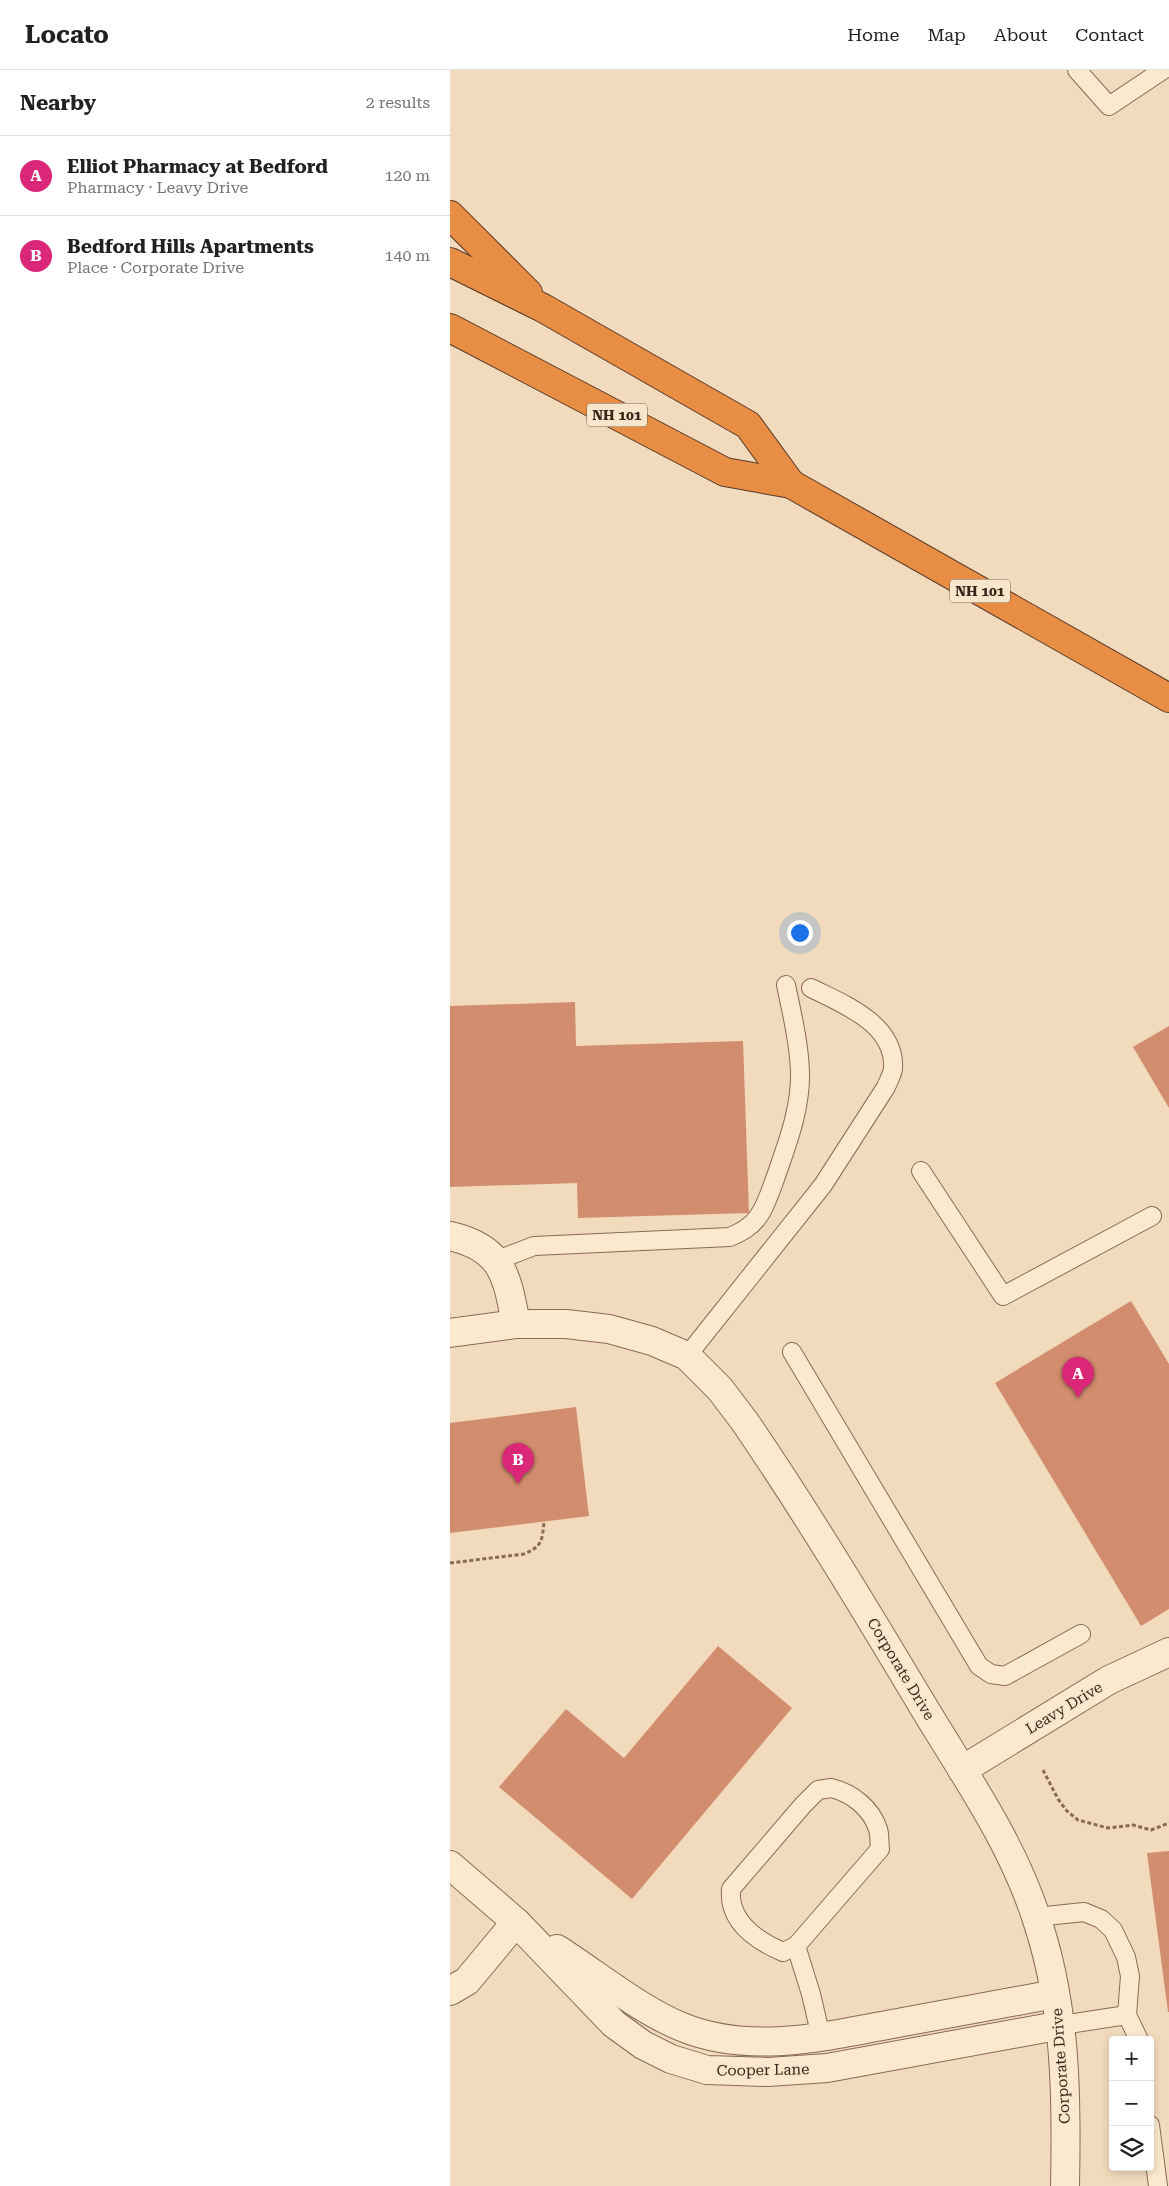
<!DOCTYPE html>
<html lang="en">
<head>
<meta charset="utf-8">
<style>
  body { margin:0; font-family:"Roboto Serif",serif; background:#f2f2f2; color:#202124 }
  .controls { position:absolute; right:15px; bottom:15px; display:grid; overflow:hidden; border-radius:5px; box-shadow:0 2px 8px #0003 }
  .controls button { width:45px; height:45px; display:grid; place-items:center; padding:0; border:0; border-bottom:1px solid #e0e0e0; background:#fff; color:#202124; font:25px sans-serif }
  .you { position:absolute; left:349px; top:862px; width:18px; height:18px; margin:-12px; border:4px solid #fff; border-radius:50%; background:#1a73e8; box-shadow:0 0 0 8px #1a73e833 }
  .badge { display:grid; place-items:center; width:32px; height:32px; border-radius:50%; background:#db2777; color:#fff; font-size:16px; font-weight:700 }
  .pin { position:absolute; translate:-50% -41px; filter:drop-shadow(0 1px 2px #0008) }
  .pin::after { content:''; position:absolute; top:26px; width:18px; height:15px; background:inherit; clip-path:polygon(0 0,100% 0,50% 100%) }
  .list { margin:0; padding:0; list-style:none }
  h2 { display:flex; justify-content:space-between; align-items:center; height:65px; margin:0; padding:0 20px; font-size:21px }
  h2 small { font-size:16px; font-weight:400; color:#757577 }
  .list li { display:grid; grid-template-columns:32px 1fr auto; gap:15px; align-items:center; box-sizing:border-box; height:80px; padding:0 20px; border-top:1px solid #e0e0e0 }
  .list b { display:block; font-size:19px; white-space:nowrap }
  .list p { margin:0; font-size:16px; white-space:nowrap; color:#757577 }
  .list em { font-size:16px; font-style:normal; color:#757577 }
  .icon { flex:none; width:28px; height:28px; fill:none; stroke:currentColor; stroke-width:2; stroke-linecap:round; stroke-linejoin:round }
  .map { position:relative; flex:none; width:719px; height:2116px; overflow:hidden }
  header { display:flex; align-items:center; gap:30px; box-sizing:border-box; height:70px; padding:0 25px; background:#fff; border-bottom:1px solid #e0e0e0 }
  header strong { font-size:24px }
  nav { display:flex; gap:28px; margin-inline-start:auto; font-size:18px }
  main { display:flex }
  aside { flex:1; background:#fff }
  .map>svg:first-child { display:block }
  .building { fill:#d28d6e }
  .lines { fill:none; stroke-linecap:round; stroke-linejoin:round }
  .lane-casing { stroke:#896a54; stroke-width:20 }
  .street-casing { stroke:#896a54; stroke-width:30 }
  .highway-casing { stroke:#563929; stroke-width:30 }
  .path { stroke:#896a54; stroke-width:3; stroke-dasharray:4 2.5; stroke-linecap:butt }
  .lane { stroke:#fbe9cf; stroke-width:18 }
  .street { stroke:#fbe9cf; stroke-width:28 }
  .highway { stroke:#e88e44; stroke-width:28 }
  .labels { text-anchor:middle; stroke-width:4; stroke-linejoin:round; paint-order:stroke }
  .shield { fill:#f8e6cc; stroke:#715f4f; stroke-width:1 }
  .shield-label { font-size:14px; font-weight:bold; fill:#37251a }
  .street-label { font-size:15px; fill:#37251a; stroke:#f8e6cc }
</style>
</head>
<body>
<header>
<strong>Locato</strong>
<nav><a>Home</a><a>Map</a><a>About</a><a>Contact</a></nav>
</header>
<main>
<aside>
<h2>Nearby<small>2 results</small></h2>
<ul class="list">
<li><span class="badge">A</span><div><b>Elliot Pharmacy at Bedford</b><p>Pharmacy · Leavy Drive</p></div><em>120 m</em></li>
<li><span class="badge">B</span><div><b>Bedford Hills Apartments</b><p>Place · Corporate Drive</p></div><em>140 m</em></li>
</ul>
</aside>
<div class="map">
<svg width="719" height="2116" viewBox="0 0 719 2116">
  <rect width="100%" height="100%" fill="#f1dbbc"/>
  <g class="building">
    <polygon points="125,932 126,976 293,971 299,1143 128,1148 127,1113 0,1117 0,936"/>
    <polygon points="719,956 719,1038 683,977"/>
    <polygon points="681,1231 719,1294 719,1539 691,1556 545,1313"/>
    <polygon points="126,1337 139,1446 0,1463 0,1353"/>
    <polygon points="268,1576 342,1638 182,1829 49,1717 116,1639 174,1688"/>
    <polygon points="719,1781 719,1942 718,1942 697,1783"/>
  </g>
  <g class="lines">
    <g class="lane-casing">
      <g id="lane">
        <polyline points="627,0 659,36 713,0"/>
        <polyline points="471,1101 553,1226 702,1146"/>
        <path d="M45,1191L84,1176L280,1167C291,1162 301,1157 308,1147C316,1136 320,1122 325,1109C337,1074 351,1039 350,1002C349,973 342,944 336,915"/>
        <polyline points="342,1282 529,1596 541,1604 555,1606 631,1564"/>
        <path d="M237,1286L373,1115L436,1017C438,1012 442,1005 443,999C446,954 393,934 361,918"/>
        <path d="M381,1718C402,1723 421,1738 428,1759C430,1765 429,1773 430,1779L346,1876L333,1882C305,1870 278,1851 281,1819L353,1735L368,1720Z"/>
        <polyline points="586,1847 634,1842 651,1849 663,1860 676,1887 680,1906 677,1945 689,1970"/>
        <polyline points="346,1876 361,1924 371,1967"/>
        <polyline points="612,1955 677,1945"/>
        <polyline points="700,2055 708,2116"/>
      </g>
    </g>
    <g class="street-casing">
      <g id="street">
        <path d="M0,1166C53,1178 57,1206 66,1254"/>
        <path d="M0,1263L66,1254H116L159,1259L202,1271L237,1286L270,1319L295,1352C359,1446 418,1544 476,1641C516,1707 562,1773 586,1847C616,1935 617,2024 615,2116"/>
        <polyline points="512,1700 659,1610 719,1582"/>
        <polyline points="0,1795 66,1852 164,1954 193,1975 221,1989 257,2000 318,2002 377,1998 612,1955"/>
        <path d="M107,1879C146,1904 190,1940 232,1957C303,1986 381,1965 453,1952C504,1943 554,1933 605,1924"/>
        <polyline points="0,1921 17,1911 66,1852"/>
      </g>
    </g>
    <g class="highway-casing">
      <g id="highway">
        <polyline points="0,145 78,223"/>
        <polyline points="0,192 93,238 298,355 341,414"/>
        <polyline points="0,258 275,402 341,414 719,628"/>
      </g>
    </g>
    <g class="path">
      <path d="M0,1493L74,1484C93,1476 92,1470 94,1452"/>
      <polyline points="593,1700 608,1729 617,1741 628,1750 658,1758 683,1755 701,1760 719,1753"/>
    </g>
    <use href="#lane" class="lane"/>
    <use href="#street" class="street"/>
    <use href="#highway" class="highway"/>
  </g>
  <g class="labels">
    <g class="shield">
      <rect x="137" y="333.5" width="60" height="23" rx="4"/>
      <rect x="500" y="509.5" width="60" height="23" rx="4"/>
    </g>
    <g class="shield-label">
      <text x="167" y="350">NH 101</text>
      <text x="530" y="526">NH 101</text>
    </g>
    <g class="street-label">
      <text transform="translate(451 1599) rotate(59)" y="5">Corporate Drive</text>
      <text transform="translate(614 1638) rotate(-31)" y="5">Leavy Drive</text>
      <text transform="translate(611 1996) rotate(-94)" y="5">Corporate Drive</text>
      <text transform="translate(313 2000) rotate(-1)" y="5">Cooper Lane</text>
    </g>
  </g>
</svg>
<div class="controls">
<button>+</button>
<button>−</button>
<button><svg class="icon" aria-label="layers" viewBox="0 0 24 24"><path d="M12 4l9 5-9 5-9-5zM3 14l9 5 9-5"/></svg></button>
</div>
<div class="you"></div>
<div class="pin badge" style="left:628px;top:1328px">A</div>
<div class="pin badge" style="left:68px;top:1414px">B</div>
</div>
</main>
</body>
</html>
